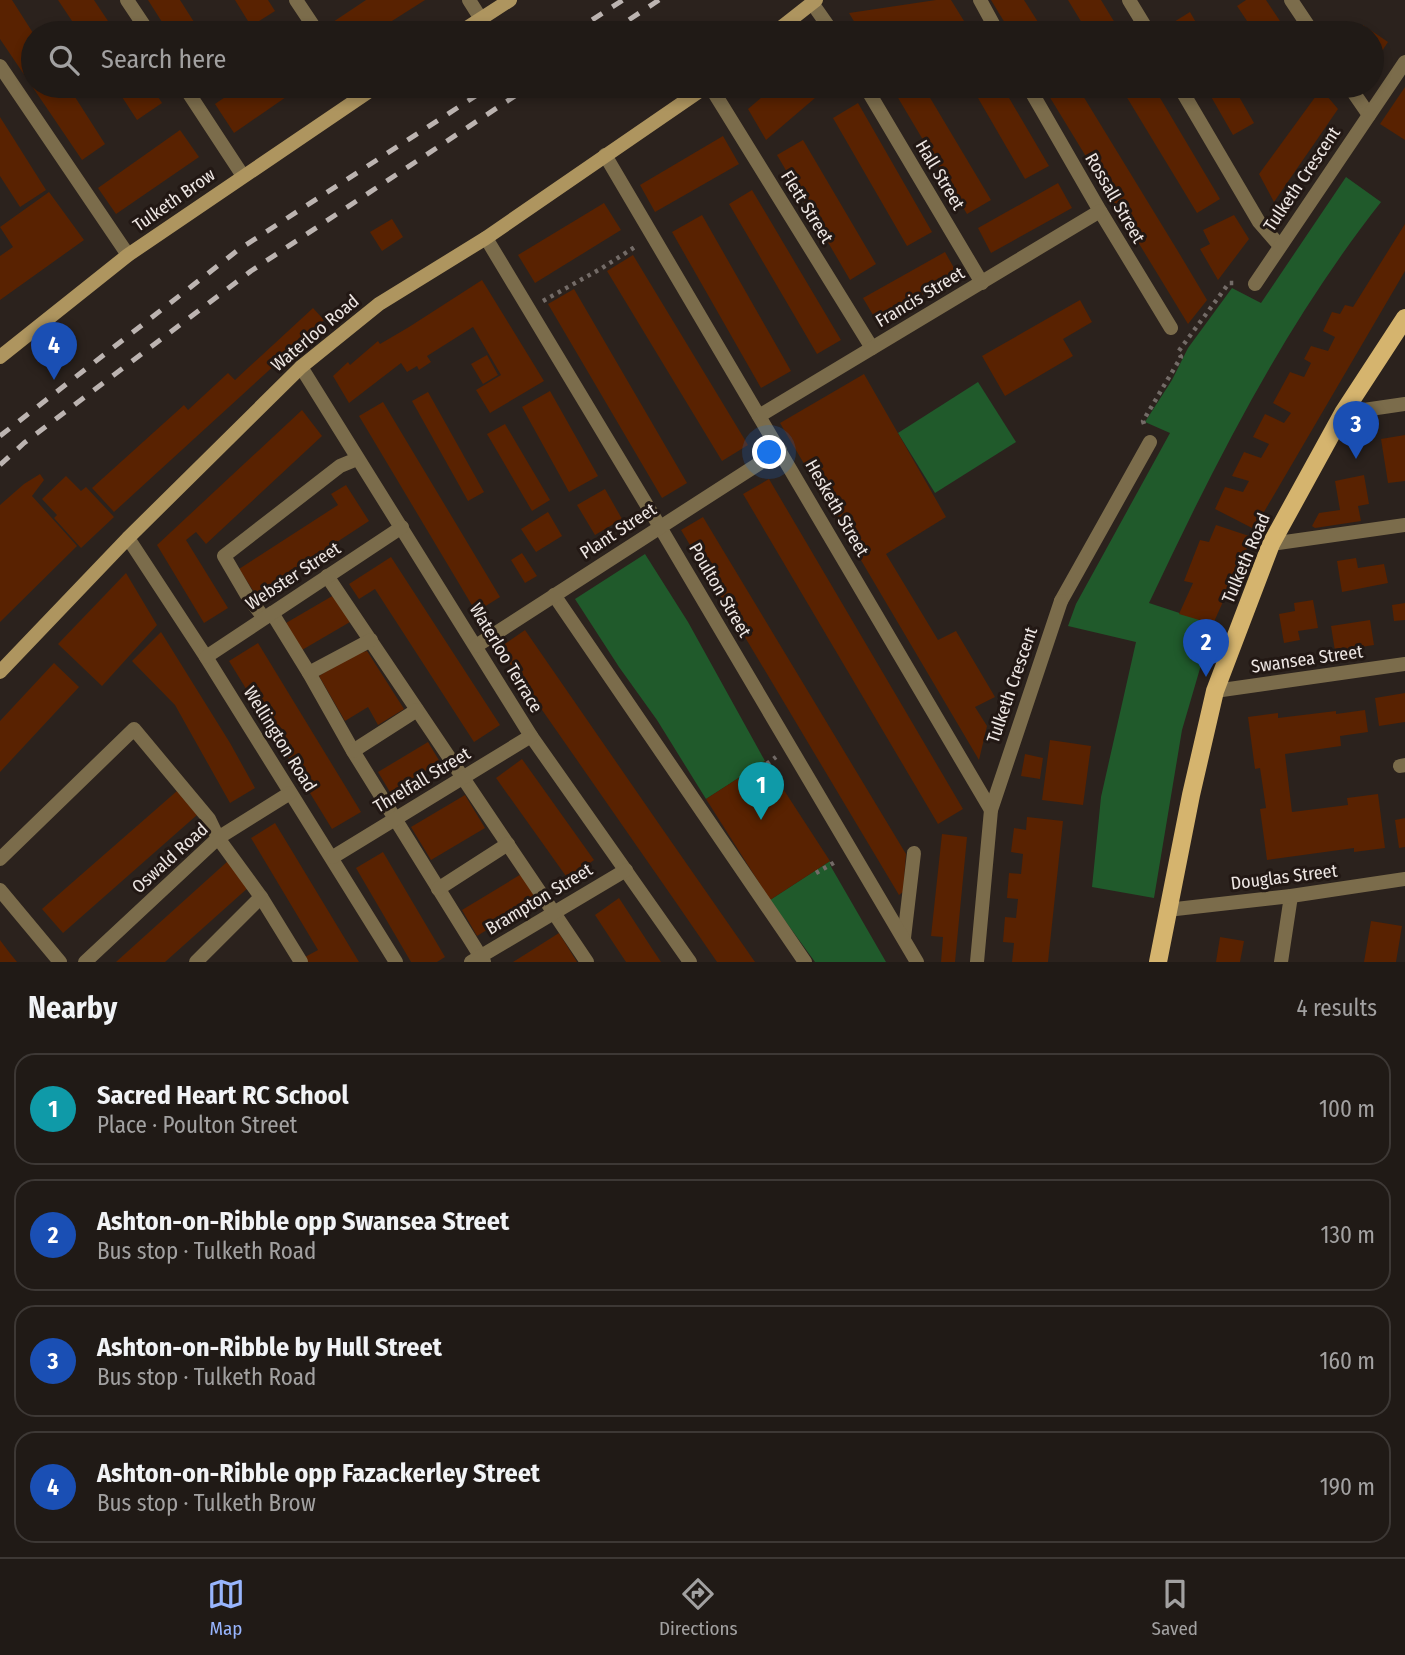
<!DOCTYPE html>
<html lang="en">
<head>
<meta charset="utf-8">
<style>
  body { margin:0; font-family:"Fira Sans Condensed",sans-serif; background:#2d2723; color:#f1f3f6 }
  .you { position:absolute; left:770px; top:453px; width:24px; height:24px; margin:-18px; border:5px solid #fff; border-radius:50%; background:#1a73e8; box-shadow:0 0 0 10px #1a73e833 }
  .badge { display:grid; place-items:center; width:46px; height:46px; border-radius:50%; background:#98b5fd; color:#fff; font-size:23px; font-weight:700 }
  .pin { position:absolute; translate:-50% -58px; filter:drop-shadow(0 2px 4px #0008) }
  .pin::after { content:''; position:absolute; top:37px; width:24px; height:21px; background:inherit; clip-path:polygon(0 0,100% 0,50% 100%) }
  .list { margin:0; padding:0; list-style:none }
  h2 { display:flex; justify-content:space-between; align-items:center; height:91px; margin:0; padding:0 28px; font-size:30px }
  h2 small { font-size:23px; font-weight:400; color:#a2a1a1 }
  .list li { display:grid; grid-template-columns:46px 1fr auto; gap:21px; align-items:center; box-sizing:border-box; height:112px; margin:0 14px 14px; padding:0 14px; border:2px solid #3d3835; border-radius:21px }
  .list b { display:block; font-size:26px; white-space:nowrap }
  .list p { margin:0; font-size:23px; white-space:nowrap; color:#a2a1a1 }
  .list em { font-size:23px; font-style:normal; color:#a2a1a1 }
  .icon { flex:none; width:38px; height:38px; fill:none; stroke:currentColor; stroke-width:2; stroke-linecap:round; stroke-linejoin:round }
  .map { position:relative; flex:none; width:1405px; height:962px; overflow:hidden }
  .search { position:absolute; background:#201a16; box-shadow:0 4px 10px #0003; left:21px; right:21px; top:21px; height:77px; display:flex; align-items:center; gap:18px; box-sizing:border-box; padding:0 24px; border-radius:38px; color:#a2a1a1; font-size:26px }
  .sheet { height:595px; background:#201a16 }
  nav { display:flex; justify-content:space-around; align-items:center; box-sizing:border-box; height:98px; border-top:2px solid #3d3835; background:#201a16; font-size:19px; color:#a2a1a1 }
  nav a { display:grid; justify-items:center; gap:4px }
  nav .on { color:#98b5fd }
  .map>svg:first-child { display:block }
  .green { fill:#205a2b }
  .building { fill:#592201 }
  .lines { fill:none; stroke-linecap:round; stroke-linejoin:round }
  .path { stroke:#736b67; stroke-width:4.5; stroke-dasharray:3.5 5; stroke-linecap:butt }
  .lane { stroke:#7b6c4b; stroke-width:14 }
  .street { stroke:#7b6c4b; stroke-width:14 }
  .secondary { stroke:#ae955f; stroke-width:14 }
  .primary { stroke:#d5b46e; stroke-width:18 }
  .rail { stroke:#bcb4b1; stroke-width:5; stroke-dasharray:12 12; stroke-linecap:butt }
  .labels { text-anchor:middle; stroke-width:6; stroke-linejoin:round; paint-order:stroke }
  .street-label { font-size:18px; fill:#ede6e3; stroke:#221814 }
</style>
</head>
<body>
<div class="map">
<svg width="1405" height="962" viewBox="0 0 1405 962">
  <rect width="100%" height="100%" fill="#2b221d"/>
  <g class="green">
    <path d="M1346,177L1381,202C1285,324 1215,463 1149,603L1213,624L1182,730L1154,898L1092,887L1101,797L1136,642L1068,626L1076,604L1170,433L1145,422L1172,380L1188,348L1232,288L1261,303Z"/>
    <polygon points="978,382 1016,442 935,493 898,433"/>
    <polygon points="645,554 688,622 765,761 706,799 657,720 619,667 575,599"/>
    <polygon points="830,861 830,865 886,962 815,962 770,900"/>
  </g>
  <g class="building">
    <polygon points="0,0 12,0 33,33 33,86 68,86 105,144 82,160 0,39"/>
    <polygon points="58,0 94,0 116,33 80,33"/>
    <polygon points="148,0 180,0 201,33 169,33"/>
    <polygon points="235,0 268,0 275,11 251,26"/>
    <polygon points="366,0 425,0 373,33 340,33 333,22"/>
    <polygon points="936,0 951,0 964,21 946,31 943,25 929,33 926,31 921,33 861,33 849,13"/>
    <polygon points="991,0 1024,0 1045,33 1011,33"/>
    <polygon points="1068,0 1101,0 1121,33 1088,33"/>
    <polygon points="1246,0 1266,0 1288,33 1255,33 1237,6"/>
    <polygon points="1190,12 1202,33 1174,33 1169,25"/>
    <polygon points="1363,25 1388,42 1372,66 1372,33 1356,33"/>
    <polygon points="115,86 151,86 162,103 137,120"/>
    <polygon points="241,86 302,86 234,133 215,104"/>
    <polygon points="775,86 829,86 766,140 748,109"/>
    <polygon points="891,86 923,86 991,200 967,214"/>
    <polygon points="971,86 1002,86 1049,166 1025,179"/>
    <polygon points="1043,86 1077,86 1179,253 1207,300 1188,324"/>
    <polygon points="1120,86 1153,86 1220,199 1197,213"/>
    <polygon points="1205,86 1233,86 1254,123 1233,135"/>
    <polygon points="1405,87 1405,140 1380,124"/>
    <polygon points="1321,89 1338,109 1274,202 1259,174"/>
    <polygon points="858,103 932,232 907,246 833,118"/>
    <polygon points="0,117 46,190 20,207 0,176"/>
    <polygon points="180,130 199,157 116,214 98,188"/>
    <polygon points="723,136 739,164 655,212 640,185"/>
    <polygon points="803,140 876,264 850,280 777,155"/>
    <polygon points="1058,183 1072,208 991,253 978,228"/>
    <polygon points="752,190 841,340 817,354 729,204"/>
    <polygon points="49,192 84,240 0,300 0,256 13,247 0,227"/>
    <polygon points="604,203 621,230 535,283 518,255"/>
    <polygon points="702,215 791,371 761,388 672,232"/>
    <polygon points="1234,215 1249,239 1218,280 1200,249 1210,244 1203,230"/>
    <polygon points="392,219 403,237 382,251 370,232"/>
    <polygon points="1405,224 1405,271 1254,529 1215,509 1225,487 1243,492 1249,481 1232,476 1244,452 1261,458 1269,444 1253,437 1265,414 1284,423 1291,413 1273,403 1290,372 1304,377 1311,363 1304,359 1311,346 1328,351 1335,337 1323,331 1332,312 1340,314 1345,305 1353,307"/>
    <polygon points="945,252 958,275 876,320 863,298"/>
    <polygon points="633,255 748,445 722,461 607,271"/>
    <polygon points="482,280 544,381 490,413 476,390 501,375 473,327 427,356 431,362 419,370 417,366 407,372 401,363 349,403 333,376 348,362 350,365 378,341 380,344 409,327"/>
    <polygon points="574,289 687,483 662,498 548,304"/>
    <polygon points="1080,300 1092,322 1063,339 1073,356 1005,396 982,356"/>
    <polygon points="313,308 324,320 114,512 92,488 184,405 188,410 228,373 235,380"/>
    <polygon points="487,355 498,375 483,384 471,364"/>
    <polygon points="864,374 946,517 886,554 938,640 956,631 995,697 975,707 987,726 979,760 780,423"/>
    <polygon points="550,391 598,476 569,492 522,407"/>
    <polygon points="428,392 484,492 468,501 412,401"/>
    <polygon points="383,402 500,597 476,612 359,416"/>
    <polygon points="302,410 322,436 206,544 196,532 186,540 228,608 204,623 157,545"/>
    <polygon points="505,424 550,500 532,511 487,434"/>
    <polygon points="1405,435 1405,481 1388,483 1381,439"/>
    <polygon points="40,474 44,480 32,496 77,546 0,622 0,505 24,484"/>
    <polygon points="1364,475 1369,504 1358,506 1361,521 1315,528 1312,526 1319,513 1340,510 1335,481"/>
    <polygon points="66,476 81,491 86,487 114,517 81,548 54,518 57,515 42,499"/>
    <polygon points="769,479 963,809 938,824 743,494"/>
    <polygon points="346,485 369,521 256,595 239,569 338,505 331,494"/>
    <polygon points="605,489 622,519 595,535 577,505"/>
    <polygon points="548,512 562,536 536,552 521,529"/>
    <polygon points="703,517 906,854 903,892 899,895 681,530"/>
    <polygon points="1216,525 1252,537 1213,624 1179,614 1193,583 1184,581 1200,540 1209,542"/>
    <polygon points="522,553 537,576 525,583 511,560"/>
    <polygon points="391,557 500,725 474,742 375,589 359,599 349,584"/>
    <polygon points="1356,558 1358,568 1384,564 1388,583 1342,592 1337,561"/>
    <polygon points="126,573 157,625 102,686 58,644"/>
    <polygon points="334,595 350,622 302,650 286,623"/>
    <polygon points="1313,600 1318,628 1298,631 1300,640 1284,643 1279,614 1295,611 1294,603"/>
    <polygon points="1405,603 1405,620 1394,621 1392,605"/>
    <polygon points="1370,620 1374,645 1335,651 1331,626"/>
    <polygon points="525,630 659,824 755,962 717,962 675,901 499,648"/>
    <polygon points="161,632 230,743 255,788 230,803 175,705 132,661"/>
    <polygon points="258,643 361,812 332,829 229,661"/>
    <polygon points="367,651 404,709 378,725 368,707 345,721 319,676 353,655"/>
    <polygon points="54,663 79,687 0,772 0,721"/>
    <polygon points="1405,693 1405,722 1379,726 1375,698"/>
    <polygon points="1365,710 1368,732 1340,736 1341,746 1285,754 1292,812 1348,805 1347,798 1378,794 1385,848 1354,852 1354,848 1267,860 1260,809 1266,808 1260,768 1255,769 1248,717 1278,713 1278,718 1336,711 1336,714"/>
    <polygon points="1050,740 1091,746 1083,805 1042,800"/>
    <polygon points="428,742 440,762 390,792 378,772"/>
    <polygon points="1025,754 1043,758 1040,779 1021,776"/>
    <polygon points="522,759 594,860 568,879 496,778"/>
    <polygon points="765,761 830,861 770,900 706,799"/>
    <polygon points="177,791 197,815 63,933 42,909"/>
    <polygon points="465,795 485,828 431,860 411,827"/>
    <polygon points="1027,817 1063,821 1048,962 1012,962 1014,943 1003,942 1005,917 1016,918 1018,899 1007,898 1009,873 1021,874 1023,854 1011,852 1014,828 1026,830"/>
    <polygon points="1405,818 1405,847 1399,848 1395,820"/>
    <polygon points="275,823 292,851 359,962 308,962 305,957 318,950 251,838"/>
    <polygon points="942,834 967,837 955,962 941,962 943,937 931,936"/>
    <polygon points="383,852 445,957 437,962 411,962 356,868"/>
    <polygon points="228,861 250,886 165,962 116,962"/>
    <polygon points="523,873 539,898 477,936 462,910"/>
    <polygon points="619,898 651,947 661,962 626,962 616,947 595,915"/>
    <polygon points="1371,921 1402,926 1396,962 1364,962"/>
    <polygon points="559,933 577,962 513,962 529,952"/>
    <polygon points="1220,937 1244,941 1240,962 1216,962"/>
    <polygon points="0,940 9,952 17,962 0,962"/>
  </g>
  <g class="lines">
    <g class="path">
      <polyline points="543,301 602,268 638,245"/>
      <polyline points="1144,424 1143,421 1181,357 1178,352 1229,283 1237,283"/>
      <polyline points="760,769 776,757"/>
      <polyline points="816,873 837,861"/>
    </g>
    <g class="lane">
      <polyline points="327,576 587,962"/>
      <polyline points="554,595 805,962"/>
      <polyline points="1061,601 1150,442"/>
      <polyline points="272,613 309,673 353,751 484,962"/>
      <polyline points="264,618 248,597 224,556 340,466 357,459"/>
      <polyline points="309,673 371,640"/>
      <polyline points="353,751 417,710"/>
      <polyline points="1400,766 1405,765"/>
      <polyline points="0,859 134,729 209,819 218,838 261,897 301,962"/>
      <polyline points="438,889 508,844"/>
      <polyline points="904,938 914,853"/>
      <polyline points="196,962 261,897"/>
      <polyline points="1281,962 1291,896"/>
    </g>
    <g class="street">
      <polyline points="127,0 149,33"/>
      <polyline points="296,0 318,33"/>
      <polyline points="469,0 481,19"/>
      <polyline points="980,0 998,33"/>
      <polyline points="1129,0 1149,33"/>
      <polyline points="1291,0 1313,33"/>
      <polyline points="812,3 833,33"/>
      <polyline points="0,66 128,255"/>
      <polyline points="184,86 243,176"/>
      <polyline points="353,86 360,97"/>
      <polyline points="710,86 872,348"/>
      <polyline points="865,86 982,283"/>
      <polyline points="1028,86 1100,211 1171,328"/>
      <polyline points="1179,86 1259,222 1280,246"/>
      <polyline points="1349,86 1369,115"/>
      <polyline points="605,155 991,810"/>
      <polyline points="486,238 660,527 917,962"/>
      <polyline points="1255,284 1405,62"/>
      <polyline points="301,367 531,736 690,962"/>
      <polyline points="1343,413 1405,404"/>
      <polyline points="759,416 1100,211"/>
      <polyline points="128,538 206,657 396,962"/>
      <polyline points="1271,544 1405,525"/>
      <polyline points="476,646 780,450"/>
      <polyline points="206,657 402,527"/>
      <polyline points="1215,691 1405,664"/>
      <polyline points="333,857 531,736"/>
      <polyline points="0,890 60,962"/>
      <polyline points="1167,910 1291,896 1405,879"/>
      <polyline points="85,962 218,838 290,793"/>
      <polyline points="471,962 626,870"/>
      <polyline points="977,962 991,810 1061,601"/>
    </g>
    <g class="secondary">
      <polyline points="459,33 510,0"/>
      <polyline points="774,33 816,0"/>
      <polyline points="0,357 128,255 377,86"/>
      <polyline points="0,672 128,538 301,367 379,304 486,238 707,86"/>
    </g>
    <polyline class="primary" points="1158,962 1191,795 1215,691 1271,544 1343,413 1405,318"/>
    <g class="rail">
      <polyline points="572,33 623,0"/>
      <polyline points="609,33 659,0"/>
      <polyline points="0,436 238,250 491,86"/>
      <polyline points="0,465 24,443 251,271 530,86"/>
    </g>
  </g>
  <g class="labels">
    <g class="street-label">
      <text transform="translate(940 175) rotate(59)" y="6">Hall Street</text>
      <text transform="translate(1302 179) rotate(-56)" y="6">Tulketh Crescent</text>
      <text transform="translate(1115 198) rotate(60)" y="6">Rossall Street</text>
      <text transform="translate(174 200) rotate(-35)" y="6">Tulketh Brow</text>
      <text transform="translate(807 207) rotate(58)" y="6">Flett Street</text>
      <text transform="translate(920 297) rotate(-31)" y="6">Francis Street</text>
      <text transform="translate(315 333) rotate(-40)" y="6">Waterloo Road</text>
      <text transform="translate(837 508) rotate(60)" y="6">Hesketh Street</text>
      <text transform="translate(618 531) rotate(-33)" y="6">Plant Street</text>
      <text transform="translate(1246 558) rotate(-67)" y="6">Tulketh Road</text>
      <text transform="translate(293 576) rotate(-33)" y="6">Webster Street</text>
      <text transform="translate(720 590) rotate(60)" y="6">Poulton Street</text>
      <text transform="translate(506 658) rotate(59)" y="6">Waterloo Terrace</text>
      <text transform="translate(1307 659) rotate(-8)" y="6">Swansea Street</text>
      <text transform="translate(1012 685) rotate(-71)" y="6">Tulketh Crescent</text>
      <text transform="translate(280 739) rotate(58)" y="6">Wellington Road</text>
      <text transform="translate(422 780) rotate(-31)" y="6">Threlfall Street</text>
      <text transform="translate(170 858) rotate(-42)" y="6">Oswald Road</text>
      <text transform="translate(1284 877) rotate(-7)" y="6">Douglas Street</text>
      <text transform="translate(539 899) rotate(-31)" y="6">Brampton Street</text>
    </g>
  </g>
</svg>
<div class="you"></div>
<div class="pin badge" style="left:761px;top:820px;background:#0f9aa8">1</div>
<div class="pin badge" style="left:1206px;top:677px;background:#1a4fb4">2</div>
<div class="pin badge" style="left:1356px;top:459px;background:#1a4fb4">3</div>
<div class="pin badge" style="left:54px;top:380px;background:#1a4fb4">4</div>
<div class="search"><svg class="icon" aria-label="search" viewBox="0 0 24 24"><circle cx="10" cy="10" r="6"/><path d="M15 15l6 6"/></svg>Search here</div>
</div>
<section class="sheet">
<h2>Nearby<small>4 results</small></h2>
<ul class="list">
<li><span class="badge" style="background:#0f9aa8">1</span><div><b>Sacred Heart RC School</b><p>Place · Poulton Street</p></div><em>100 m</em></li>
<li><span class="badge" style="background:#1a4fb4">2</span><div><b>Ashton-on-Ribble opp Swansea Street</b><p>Bus stop · Tulketh Road</p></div><em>130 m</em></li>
<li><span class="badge" style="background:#1a4fb4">3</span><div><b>Ashton-on-Ribble by Hull Street</b><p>Bus stop · Tulketh Road</p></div><em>160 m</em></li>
<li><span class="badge" style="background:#1a4fb4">4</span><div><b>Ashton-on-Ribble opp Fazackerley Street</b><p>Bus stop · Tulketh Brow</p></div><em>190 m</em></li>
</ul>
</section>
<nav>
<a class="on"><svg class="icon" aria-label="map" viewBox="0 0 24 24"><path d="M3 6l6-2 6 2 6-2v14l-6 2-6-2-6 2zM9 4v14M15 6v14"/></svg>Map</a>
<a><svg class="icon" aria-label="directions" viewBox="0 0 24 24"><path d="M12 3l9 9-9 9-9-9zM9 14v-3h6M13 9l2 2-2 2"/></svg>Directions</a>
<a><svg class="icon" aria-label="saved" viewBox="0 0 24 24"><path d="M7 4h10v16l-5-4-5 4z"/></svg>Saved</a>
</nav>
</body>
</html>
